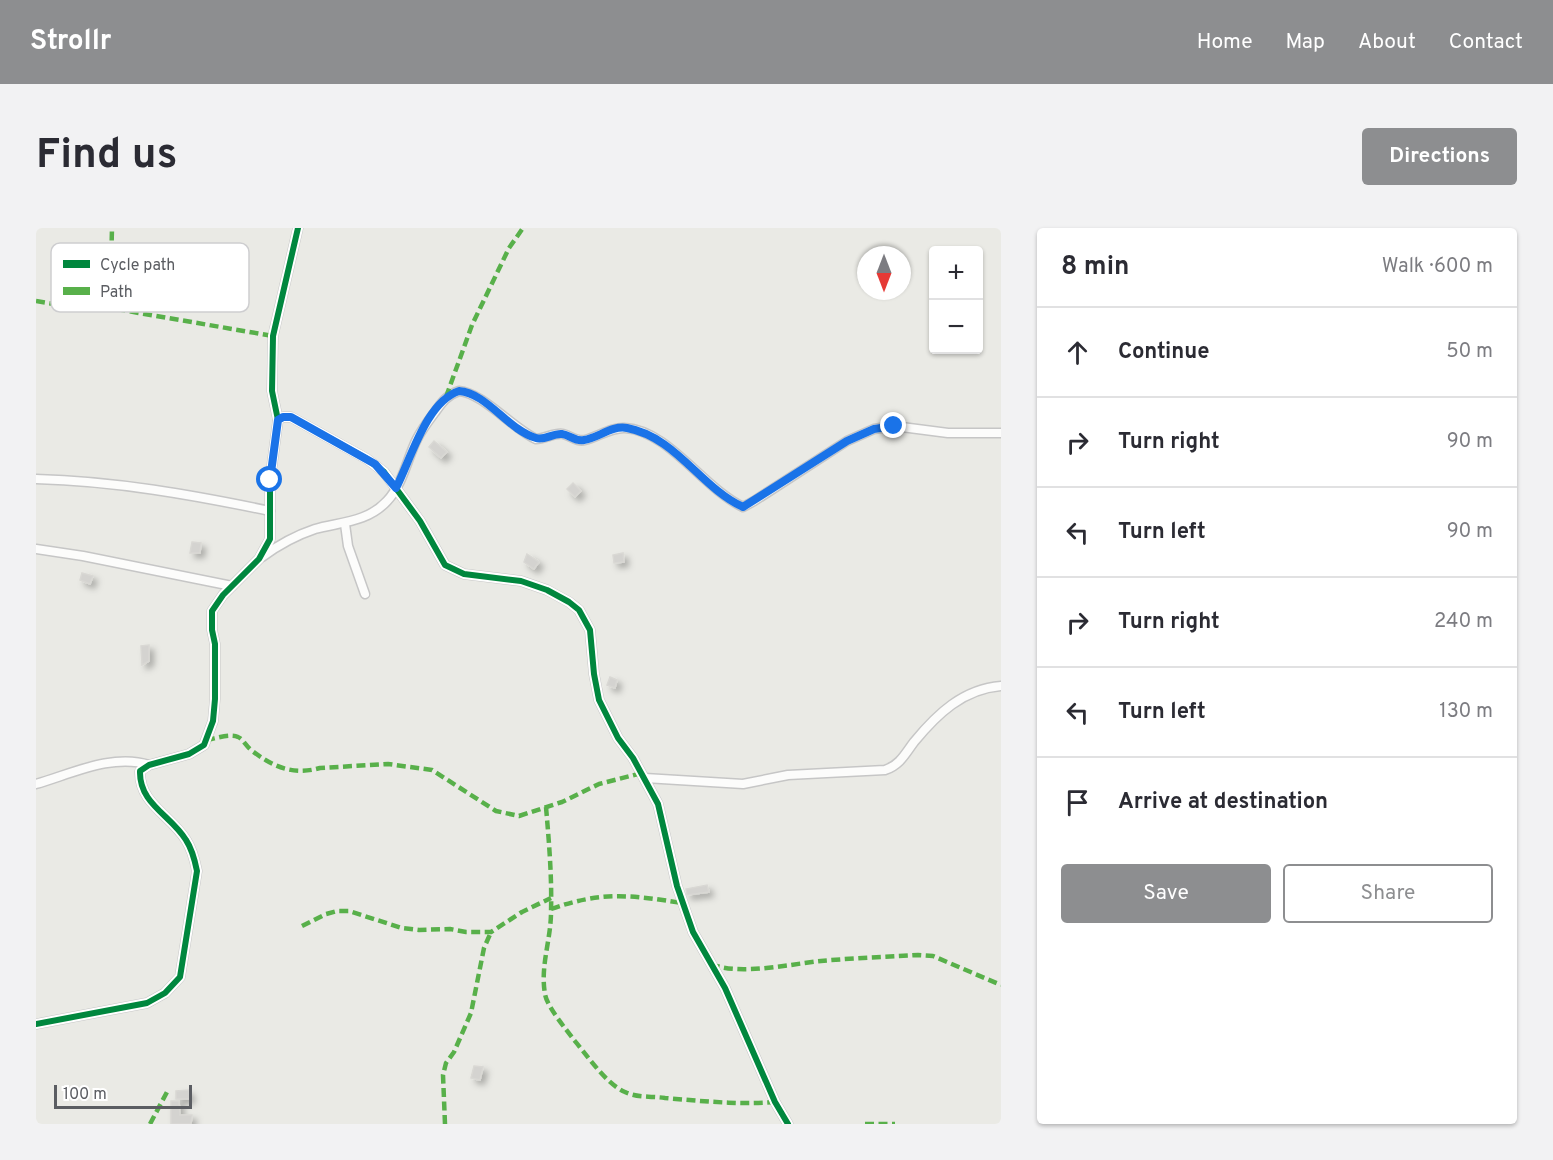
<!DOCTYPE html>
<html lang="en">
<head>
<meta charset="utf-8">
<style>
  body { margin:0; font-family:Overpass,sans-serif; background:#f2f2f3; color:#2b2b33 }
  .controls { position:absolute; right:18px; top:18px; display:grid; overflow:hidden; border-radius:6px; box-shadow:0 2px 4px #0004 }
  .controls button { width:54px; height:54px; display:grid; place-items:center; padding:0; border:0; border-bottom:2px solid #e1e1e2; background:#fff; color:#2b2b33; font:30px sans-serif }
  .compass { position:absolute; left:821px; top:18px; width:54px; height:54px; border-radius:50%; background:#fff; box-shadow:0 2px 4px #0004; rotate:180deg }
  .scale { position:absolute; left:18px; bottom:15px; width:138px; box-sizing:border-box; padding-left:6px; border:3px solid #5b5d62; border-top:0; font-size:16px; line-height:21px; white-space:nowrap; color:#5b5d62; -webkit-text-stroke:4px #fff; paint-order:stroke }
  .stop { position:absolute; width:18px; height:18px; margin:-14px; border:4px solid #1a73e8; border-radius:50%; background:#fff }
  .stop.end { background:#1a73e8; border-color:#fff; box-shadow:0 2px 6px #0008 }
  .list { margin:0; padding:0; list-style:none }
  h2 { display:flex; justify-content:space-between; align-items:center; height:78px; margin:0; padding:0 24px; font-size:26px }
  h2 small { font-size:20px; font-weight:400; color:#7c7c81 }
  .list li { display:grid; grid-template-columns:39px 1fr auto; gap:18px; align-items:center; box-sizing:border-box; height:90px; padding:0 24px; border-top:2px solid #e1e1e2 }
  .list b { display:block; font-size:22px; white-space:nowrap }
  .list em { font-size:20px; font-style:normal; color:#7c7c81 }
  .actions { display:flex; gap:12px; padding:18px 24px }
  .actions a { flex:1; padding:14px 0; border:2px solid #8d8e90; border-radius:6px; text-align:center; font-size:21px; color:#8d8e90 }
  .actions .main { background:#8d8e90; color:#fff }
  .icon { flex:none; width:33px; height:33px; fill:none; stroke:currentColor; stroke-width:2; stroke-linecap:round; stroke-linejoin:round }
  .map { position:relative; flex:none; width:965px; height:896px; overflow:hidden; border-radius:6px }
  header { display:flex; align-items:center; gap:36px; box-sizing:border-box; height:84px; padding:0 30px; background:#8d8e90; color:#fff }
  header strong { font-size:28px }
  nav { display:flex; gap:33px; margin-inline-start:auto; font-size:21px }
  .intro { display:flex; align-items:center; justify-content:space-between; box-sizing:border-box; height:144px; padding:0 36px }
  h1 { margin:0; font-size:42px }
  .button { padding:15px 27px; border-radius:6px; background:#8d8e90; color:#fff; font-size:21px; font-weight:700 }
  main { display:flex; gap:36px; padding:0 36px }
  aside { flex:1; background:#fff; border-radius:6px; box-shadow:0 2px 4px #0004 }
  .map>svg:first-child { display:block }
  .building { fill:#d4d3d0; stroke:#d9d8d4; stroke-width:1.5; filter:url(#shadow) }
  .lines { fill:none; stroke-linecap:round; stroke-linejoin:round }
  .street-casing { stroke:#c6c6c6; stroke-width:11 }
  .street { stroke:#fcfcfb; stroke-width:8 }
  .quiet { stroke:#58b04a; stroke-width:4.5; stroke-dasharray:9 4.5; stroke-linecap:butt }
  .cycleway-casing { stroke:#fff; stroke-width:10 }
  .cycleway { stroke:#00873e; stroke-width:6 }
  .route { stroke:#1a73e8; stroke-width:8 }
  .key { fill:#fff; stroke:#ceced0; stroke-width:1.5 }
  .key-label { font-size:16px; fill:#5b5d62 }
</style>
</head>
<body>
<header>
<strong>Strollr</strong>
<nav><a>Home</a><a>Map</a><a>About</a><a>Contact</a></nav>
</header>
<div class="intro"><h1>Find us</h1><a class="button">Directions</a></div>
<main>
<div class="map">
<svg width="965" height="896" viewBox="0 0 965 896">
  <defs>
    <filter id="shadow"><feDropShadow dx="4.5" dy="4.5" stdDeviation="3" flood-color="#0004"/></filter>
  </defs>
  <rect width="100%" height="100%" fill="#eaeae5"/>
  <g class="building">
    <polygon points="398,213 411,224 405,230 393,219"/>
    <polygon points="537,255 545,263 539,269 531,261"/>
    <polygon points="156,314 165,315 164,325 154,325"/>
    <polygon points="587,325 588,334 578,335 577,327"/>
    <polygon points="491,326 503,334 498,341 488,334"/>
    <polygon points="46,345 57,348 54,356 44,352"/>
    <polygon points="113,417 113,433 106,437 105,418"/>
    <polygon points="574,449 581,452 579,460 571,457"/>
    <polygon points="671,657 673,664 651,667 650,661"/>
    <polygon points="438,838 447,839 444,852 435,850"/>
    <polygon points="153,862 154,871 140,871 140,863"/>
    <polygon points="135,873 143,873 144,887 156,887 155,896 135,896"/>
  </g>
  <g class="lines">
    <g class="street-casing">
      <g id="street">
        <polyline points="242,192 247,189 255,189 331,231 348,244 384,293 409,337 428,346 485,353 511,362 533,374 543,382 554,402 558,446 563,472 582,510 597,530 622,576 641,658 657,704 689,760 739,874 752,896"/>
        <path d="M0,251C79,253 157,267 234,283"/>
        <polyline points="309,296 312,318 329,366"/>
        <polyline points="0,321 47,328 196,358"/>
        <path d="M226,329C241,318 261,307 279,301C305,294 332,294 351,273C367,256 371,231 381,211C386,201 393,192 399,184C406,174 411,167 423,163C447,165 476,200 500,211C509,211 519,204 527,206C535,208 541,214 549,212C562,209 575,199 589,200C632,202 667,260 707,279L718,273L811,213L838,201L858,198L912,205H965"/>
        <path d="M609,550L707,556L752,547L849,542C864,537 869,526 878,514C901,486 927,461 965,458"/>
        <path d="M0,556C35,546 77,525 113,537"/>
        <path d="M0,796L111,775L129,765L144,749L161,643C159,633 156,621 150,612C135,587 103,576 104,543L113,537L153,526L168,517L177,493L179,471V416L176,402V383L187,367L223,331L234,311V252L242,192L236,163L237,108L262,0"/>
      </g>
    </g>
    <use href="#street" class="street"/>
    <g class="quiet">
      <polyline points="0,73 30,78 74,80 237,108"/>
      <polyline points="74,80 76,0"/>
      <polyline points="410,169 436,97 473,20 487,0"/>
      <path d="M170,512C178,511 194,505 202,509C207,511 210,518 215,522C236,538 256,548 284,540L352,536L396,542L460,583L483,588L526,574L563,556L606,545"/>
      <path d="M510,579C513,614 516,649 515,684C515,712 504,738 509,766C511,779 530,801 538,812C551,827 570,856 589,864C601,870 616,868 629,870C666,873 702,877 739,874"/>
      <path d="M515,681C566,663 594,667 646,675"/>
      <polyline points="266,698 290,686 301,683 313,683 366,700 383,702 414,701 430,704 455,704 486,684 515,670"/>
      <path d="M675,736C703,748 754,736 785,733C817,730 850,729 882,727L897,728L965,757"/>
      <polyline points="114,896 131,864"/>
      <polyline points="409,896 407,847 410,835 418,824 435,785 448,720 455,704"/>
      <polyline points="829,896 859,896"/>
    </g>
    <g class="cycleway-casing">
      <g id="cycleway">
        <polyline points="242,192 247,189 255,189 331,231 348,244 384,293 409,337 428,346 485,353 511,362 533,374 543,382 554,402 558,446 563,472 582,510 597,530 622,576 641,658 657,704 689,760 739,874 752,896"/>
        <path d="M0,796L111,775L129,765L144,749L161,643C159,633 156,621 150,612C135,587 103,576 104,543L113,537L153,526L168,517L177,493L179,471V416L176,402V383L187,367L223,331L234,311V252L242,192L236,163L237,108L262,0"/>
      </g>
    </g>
    <use href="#cycleway" class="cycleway"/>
  </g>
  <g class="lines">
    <path class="route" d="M234,252L242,192L247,189H255L339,236L360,260C375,231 390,174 423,163C451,165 472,202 500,210C508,213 517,205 526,206C534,207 539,214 548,212C562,210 576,197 591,200C640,209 664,259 707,279L811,213L838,201L858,198"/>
  </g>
  <rect x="15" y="15" width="198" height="69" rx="9" class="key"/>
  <rect x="27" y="32" width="27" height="8" fill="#00873e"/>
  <rect x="27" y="59" width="27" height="8" fill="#58b04a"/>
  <g class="key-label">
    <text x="64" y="42">Cycle path</text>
    <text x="64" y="69">Path</text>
  </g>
</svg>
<div class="controls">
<button>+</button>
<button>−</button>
</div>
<svg class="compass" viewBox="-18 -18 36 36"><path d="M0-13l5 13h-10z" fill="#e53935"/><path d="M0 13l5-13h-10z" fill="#7c7c81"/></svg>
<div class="scale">100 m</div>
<div class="stop" style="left:234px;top:252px"></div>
<div class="stop end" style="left:858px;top:198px"></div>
</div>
<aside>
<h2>8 min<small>Walk · 600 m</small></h2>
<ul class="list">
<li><svg class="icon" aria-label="ahead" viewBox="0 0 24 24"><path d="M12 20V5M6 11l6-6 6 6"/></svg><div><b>Continue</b></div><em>50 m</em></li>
<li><svg class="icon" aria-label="right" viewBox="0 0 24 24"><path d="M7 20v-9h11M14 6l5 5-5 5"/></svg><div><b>Turn right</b></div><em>90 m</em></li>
<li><svg class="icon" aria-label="left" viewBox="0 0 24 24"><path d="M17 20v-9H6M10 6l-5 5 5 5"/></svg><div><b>Turn left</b></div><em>90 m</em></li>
<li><svg class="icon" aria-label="right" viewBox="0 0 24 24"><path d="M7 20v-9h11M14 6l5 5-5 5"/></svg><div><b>Turn right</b></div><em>240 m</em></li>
<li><svg class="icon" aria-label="left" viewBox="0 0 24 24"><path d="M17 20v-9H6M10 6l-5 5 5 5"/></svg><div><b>Turn left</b></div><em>130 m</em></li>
<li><svg class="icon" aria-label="arrive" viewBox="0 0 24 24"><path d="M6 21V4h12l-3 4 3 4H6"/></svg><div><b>Arrive at destination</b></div></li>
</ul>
<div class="actions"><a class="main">Save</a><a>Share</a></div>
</aside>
</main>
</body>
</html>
